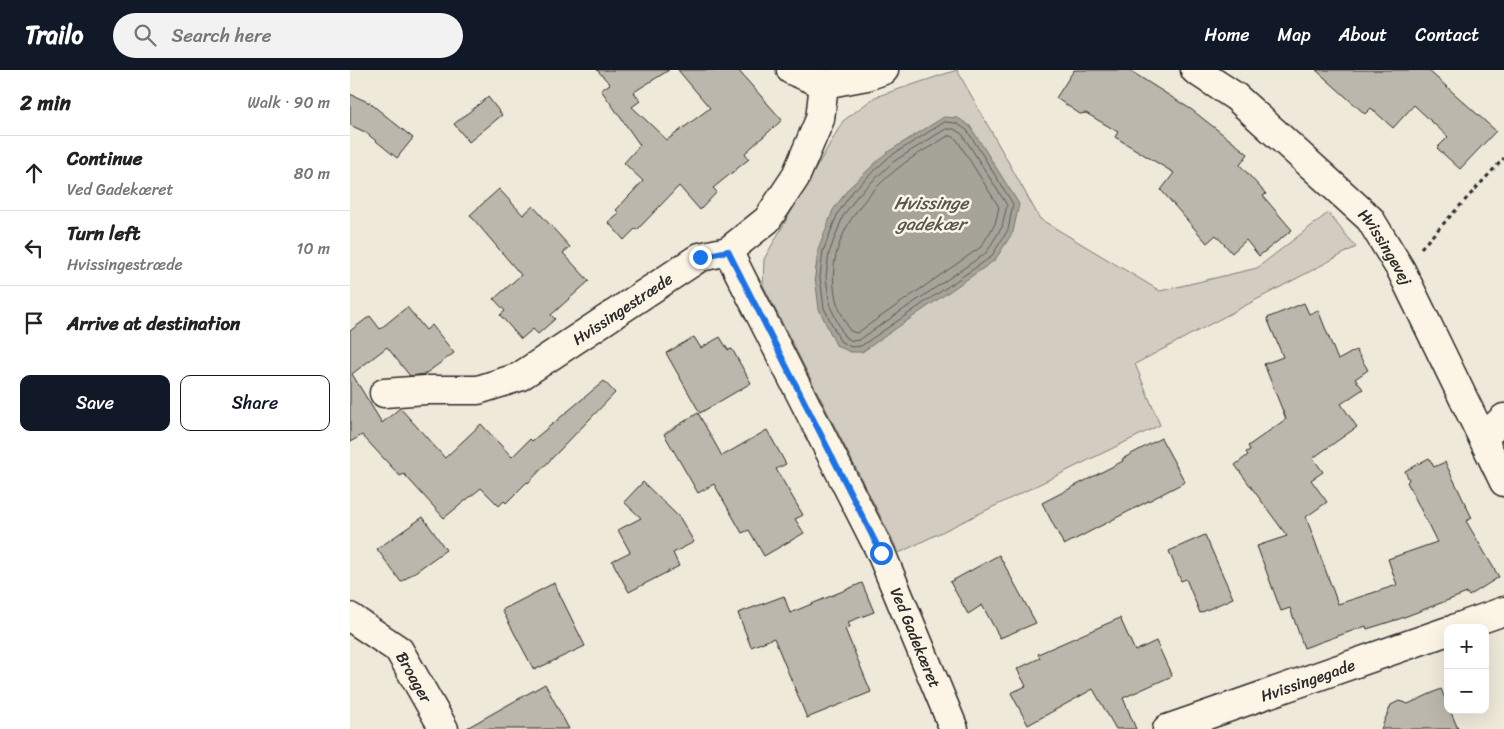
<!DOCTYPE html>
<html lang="en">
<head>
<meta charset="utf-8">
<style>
  body { margin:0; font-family:Sriracha,sans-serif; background:#f2f2f2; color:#222 }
  .controls { position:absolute; right:15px; bottom:15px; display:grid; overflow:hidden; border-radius:10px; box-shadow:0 5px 20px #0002 }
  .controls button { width:45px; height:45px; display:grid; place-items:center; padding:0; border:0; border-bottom:1px solid #e0e0e0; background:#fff; color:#222; font:25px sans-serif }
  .stop { position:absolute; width:15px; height:15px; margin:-11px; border:4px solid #1a73e8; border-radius:50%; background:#fff }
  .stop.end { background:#1a73e8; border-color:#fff; box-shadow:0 1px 5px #0008 }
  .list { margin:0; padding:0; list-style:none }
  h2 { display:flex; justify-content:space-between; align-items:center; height:65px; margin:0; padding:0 20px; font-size:21px }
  h2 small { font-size:16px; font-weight:400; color:#767676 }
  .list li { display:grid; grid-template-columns:32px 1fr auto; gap:15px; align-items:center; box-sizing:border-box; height:75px; padding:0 20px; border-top:1px solid #e0e0e0 }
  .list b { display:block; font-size:19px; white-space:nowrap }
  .list p { margin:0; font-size:16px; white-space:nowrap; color:#767676 }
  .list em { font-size:16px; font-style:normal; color:#767676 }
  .actions { display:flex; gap:10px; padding:15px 20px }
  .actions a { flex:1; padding:11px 0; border:1px solid #111827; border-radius:10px; text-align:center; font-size:18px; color:#111827 }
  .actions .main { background:#111827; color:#fff }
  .icon { flex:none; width:28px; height:28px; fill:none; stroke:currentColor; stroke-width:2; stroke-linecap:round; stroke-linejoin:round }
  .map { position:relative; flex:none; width:1154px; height:659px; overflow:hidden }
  header { display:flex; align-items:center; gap:30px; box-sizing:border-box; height:70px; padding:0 25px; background:#111827; color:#fff }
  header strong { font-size:24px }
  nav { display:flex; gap:28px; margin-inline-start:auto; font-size:18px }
  .search { width:350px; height:45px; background:#f2f2f2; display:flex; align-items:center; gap:12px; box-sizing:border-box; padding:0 18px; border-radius:28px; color:#767676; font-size:19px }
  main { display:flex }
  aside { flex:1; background:#fff }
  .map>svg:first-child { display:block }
  .green { fill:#d2cdc0; stroke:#7e7c76; fill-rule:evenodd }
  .water { fill:#a6a399; stroke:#75736d }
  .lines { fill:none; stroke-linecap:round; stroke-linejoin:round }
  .shore { stroke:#5c5b57; stroke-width:1 }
  .building { fill:#bcb7ac; stroke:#2b2b2b }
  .minor-casing { stroke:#2b2b2b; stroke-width:31 }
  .path { stroke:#2b2b2b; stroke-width:3; stroke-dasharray:4 4; stroke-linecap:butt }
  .minor { stroke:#fcf5e5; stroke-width:28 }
  .route { stroke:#1a73e8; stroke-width:6 }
  .labels { text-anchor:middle; stroke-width:5; stroke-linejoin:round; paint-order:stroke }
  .street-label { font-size:16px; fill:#2b2b2b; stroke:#fcf5e5 }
  .water-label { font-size:18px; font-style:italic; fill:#565552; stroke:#fcf5e5 }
</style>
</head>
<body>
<header>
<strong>Trailo</strong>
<div class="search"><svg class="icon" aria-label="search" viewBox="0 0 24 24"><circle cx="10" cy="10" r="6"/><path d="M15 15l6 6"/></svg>Search here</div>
<nav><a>Home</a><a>Map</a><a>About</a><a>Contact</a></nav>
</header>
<main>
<aside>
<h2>2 min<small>Walk · 90 m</small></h2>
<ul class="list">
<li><svg class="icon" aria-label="ahead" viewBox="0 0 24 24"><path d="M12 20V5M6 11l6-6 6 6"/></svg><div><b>Continue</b><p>Ved Gadekæret</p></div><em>80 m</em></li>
<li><svg class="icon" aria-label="left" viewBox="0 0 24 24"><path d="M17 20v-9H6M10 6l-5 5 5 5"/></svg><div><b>Turn left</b><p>Hvissingestræde</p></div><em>10 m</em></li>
<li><svg class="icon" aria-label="arrive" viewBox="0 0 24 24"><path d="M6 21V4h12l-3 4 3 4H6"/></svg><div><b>Arrive at destination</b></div></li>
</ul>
<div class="actions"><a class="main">Save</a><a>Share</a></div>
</aside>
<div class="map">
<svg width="1154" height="659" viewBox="0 0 1154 659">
  <rect width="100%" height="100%" fill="#efe9da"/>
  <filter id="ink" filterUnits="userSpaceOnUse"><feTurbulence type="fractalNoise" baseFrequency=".02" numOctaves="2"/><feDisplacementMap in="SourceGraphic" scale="10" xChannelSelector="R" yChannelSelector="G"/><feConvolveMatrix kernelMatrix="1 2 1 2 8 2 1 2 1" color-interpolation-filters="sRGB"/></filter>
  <g filter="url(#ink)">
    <path class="green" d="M607,0L690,149L810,221L907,198L978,143L1006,177L785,294L810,355L549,483L413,215L414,189L493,51L525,27ZM499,118L465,207C469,170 478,148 499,118Z"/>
    <polygon class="water" points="594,47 608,48 620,56 669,134 663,162 645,190 512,282 500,282 486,275 469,239 465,207 468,180 483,140 499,118 536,83"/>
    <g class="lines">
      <g class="shore">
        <polygon points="595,52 606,53 617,60 663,134 658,160 641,187 511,276 501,277 490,271 474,238 470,207 473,181 488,143 503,121 539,87"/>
        <polygon points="596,59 604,59 612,64 657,135 652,157 636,183 509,270 502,271 494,266 480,236 476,207 479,183 493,146 508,125 543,92"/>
        <path d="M598,66H602L607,70L649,137L645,154L631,177L507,263L500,261C496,252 490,243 487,233C472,179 507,131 547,99C562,86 581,77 598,66Z"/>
      </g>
    </g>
    <g class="building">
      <polygon points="247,0 319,0 284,22 290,31 282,37 317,70 360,38 328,0 388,0 432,50 395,83 399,89 363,118 367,122 350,140 329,116 287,160 285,159 274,170 258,152 269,143 266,140 293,111 274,93 290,75 251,20 260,14"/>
      <polygon points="724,0 779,0 842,40 898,84 890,95 916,124 913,126 942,160 909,186 896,170 882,183 866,165 857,173 811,120 824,103 765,67 768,62 736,43 730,44 706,28"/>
      <polygon points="966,0 1078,0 1146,61 1110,99 1087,78 1098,67 1064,35 1043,58 1021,38 1015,44"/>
      <polygon points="0,24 20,33 63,68 47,88 15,62 0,55"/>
      <polygon points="138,27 152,45 119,72 104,54"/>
      <polygon points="149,119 173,145 183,136 220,177 213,183 239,211 201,245 205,249 188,264 183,259 171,269 150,245 155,241 144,229 171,205 120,145"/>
      <polygon points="954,233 959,244 968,240 988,290 1006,280 1018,300 1005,309 1013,319 991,334 1007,357 963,388 973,402 961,410 977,432 956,447 988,534 1047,515 1038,489 1087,472 1057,412 1059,410 1055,401 1079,388 1084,397 1095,392 1122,448 1116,451 1149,507 1119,526 1117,523 1049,549 1017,559 1016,556 954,578 940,538 931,541 907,476 937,466 885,395 898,385 896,382 900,380 898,376 936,349 914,294 933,287 917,248"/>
      <polygon points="57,237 76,260 82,255 104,283 75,304 60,306 37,277 2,304 32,353 50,338 95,388 131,354 162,387 180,369 182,371 254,311 265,323 178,413 177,412 156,433 154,431 149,436 131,418 94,448 54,404 50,406 12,365 0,372 0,261 20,246 30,259"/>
      <polygon points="344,267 351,278 370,267 378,280 382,279 401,313 350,343 316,283"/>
      <polygon points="348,343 372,386 417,360 436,394 426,399 453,445 445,449 454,463 414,486 399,460 392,463 364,414 348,423 314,364"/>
      <polygon points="811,368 835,412 714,475 692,433 773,391 772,389"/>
      <polygon points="293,412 330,448 344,472 323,483 329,496 279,522 262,491 280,482 268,460 291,448 274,432"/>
      <polygon points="73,447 96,480 51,512 27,479"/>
      <polygon points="855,465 883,528 850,543 836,509 831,511 819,481"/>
      <polygon points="649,485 686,553 650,568 632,535 618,544 600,512"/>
      <polygon points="204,513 235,576 184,600 152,540"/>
      <polygon points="512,513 524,542 498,552 500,557 495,559 521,622 457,648 424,568 401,577 388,543 434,526 440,543"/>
      <polygon points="770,548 785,581 806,571 822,606 773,628 786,659 766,659 743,619 678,655 661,623 676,616 667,599 690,588 688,584"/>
      <polygon points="195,614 219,659 115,659"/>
      <polygon points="1091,619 1098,635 1098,640 1100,640 1108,659 1031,659 1041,635 1049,631 1058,634"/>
    </g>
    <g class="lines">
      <g class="minor-casing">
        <g id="minor">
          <polyline points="441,0 474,14 517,6 534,0"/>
          <path id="s1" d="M845,0L886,27L1020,149L1051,200L1154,412"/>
          <path id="s2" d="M378,181L531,483L604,659"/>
          <path id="s3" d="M34,323L76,320H128L169,307L350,187L378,181L417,150L445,108L470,49L474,14"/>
          <polyline points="1133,368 1154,348"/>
          <path id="s4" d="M0,547L49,580L94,659"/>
          <polyline points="1106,558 1154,541"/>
          <path id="s5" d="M817,659L1098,561"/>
        </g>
      </g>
      <polyline class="path" points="1071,178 1154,88"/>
      <use href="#minor" class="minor"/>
    </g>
  </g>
  <g class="lines" filter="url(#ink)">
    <polyline class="route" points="350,187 378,181 531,483"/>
  </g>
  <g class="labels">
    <g class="street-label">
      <text dy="6" stroke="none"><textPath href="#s1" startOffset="262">Hvissingevej</textPath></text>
      <text dy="6" stroke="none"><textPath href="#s3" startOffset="261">Hvissingestræde</textPath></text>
      <text dy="6" stroke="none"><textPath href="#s2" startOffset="430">Ved Gadekæret</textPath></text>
      <text dy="6" stroke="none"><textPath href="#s4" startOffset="90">Broager</textPath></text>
      <text dy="6" stroke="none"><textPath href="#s5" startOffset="149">Hvissingegade</textPath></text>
    </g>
    <g class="water-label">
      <text x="581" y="139">Hvissinge<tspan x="581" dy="21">gadekær</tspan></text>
    </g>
  </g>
</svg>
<div class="controls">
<button>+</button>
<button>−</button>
</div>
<div class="stop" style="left:531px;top:483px"></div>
<div class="stop end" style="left:350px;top:187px"></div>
</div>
</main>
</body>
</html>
